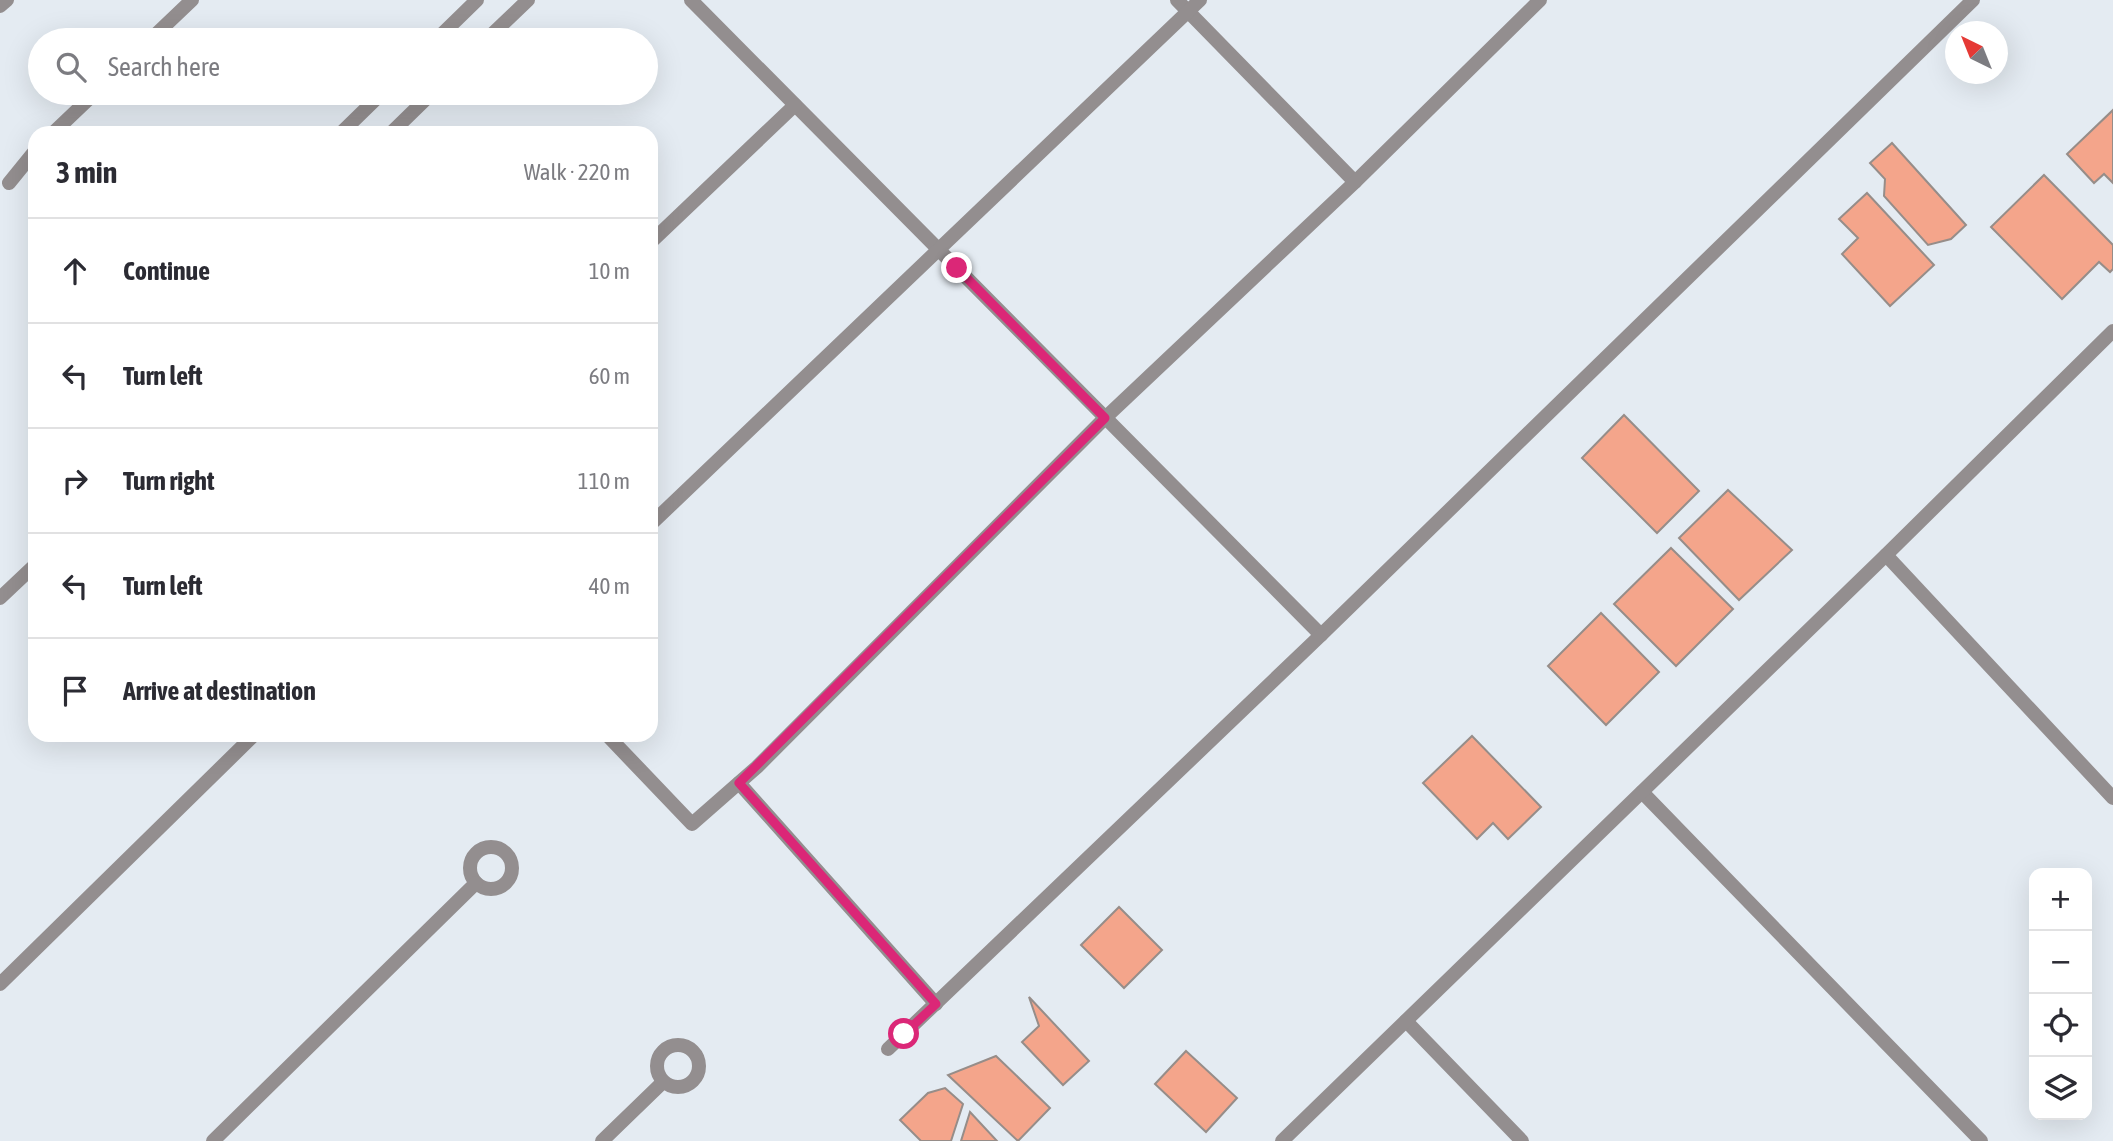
<!DOCTYPE html>
<html lang="en">
<head>
<meta charset="utf-8">
<style>
  body { margin:0; font-family:"Asap Condensed",sans-serif; background:#f7f7f7; color:#2b2b33 }
  .controls { position:absolute; right:21px; bottom:21px; display:grid; overflow:hidden; border-radius:14px; box-shadow:0 7px 28px #0002 }
  .controls button { width:63px; height:63px; display:grid; place-items:center; padding:0; border:0; border-bottom:2px solid #e1e1e2; background:#fff; color:#2b2b33; font:35px sans-serif }
  .compass { position:absolute; left:1945px; top:21px; width:63px; height:63px; border-radius:50%; background:#fff; box-shadow:0 7px 28px #0002; rotate:317deg }
  .stop { position:absolute; width:21px; height:21px; margin:-16px; border:5px solid #db2777; border-radius:50%; background:#fff }
  .stop.end { background:#db2777; border-color:#fff; box-shadow:0 2px 7px #0008 }
  .list { margin:0; padding:0; list-style:none }
  h2 { display:flex; justify-content:space-between; align-items:center; height:91px; margin:0; padding:0 28px; font-size:30px }
  h2 small { font-size:23px; font-weight:400; color:#7c7c81 }
  .list li { display:grid; grid-template-columns:46px 1fr auto; gap:21px; align-items:center; box-sizing:border-box; height:105px; padding:0 28px; border-top:2px solid #e1e1e2 }
  .list b { display:block; font-size:26px; white-space:nowrap }
  .list em { font-size:23px; font-style:normal; color:#7c7c81 }
  .icon { flex:none; width:38px; height:38px; fill:none; stroke:currentColor; stroke-width:2; stroke-linecap:round; stroke-linejoin:round }
  .map { position:relative; flex:none; width:2113px; height:1141px; overflow:hidden }
  .search { position:absolute; background:#fff; box-shadow:0 7px 28px #0002; left:28px; top:28px; width:630px; height:77px; display:flex; align-items:center; gap:18px; box-sizing:border-box; padding:0 24px; border-radius:38px; color:#7c7c81; font-size:26px }
  .panel { position:absolute; background:#fff; box-shadow:0 7px 28px #0002; left:28px; top:126px; width:630px; height:616px; border-radius:21px }
  .map>svg:first-child { display:block }
  .building { fill:#f4a58b; stroke:#968d89; stroke-width:2 }
  .lines { fill:none; stroke-linecap:round; stroke-linejoin:round }
  .minor { stroke:#938e8f; stroke-width:14 }
  .tertiary { stroke:#938e8f; stroke-width:14 }
  .route { stroke:#db2777; stroke-width:9 }
</style>
</head>
<body>
<div class="map">
<svg width="2113" height="1141" viewBox="0 0 2113 1141">
  <rect width="100%" height="100%" fill="#e4ebf2"/>
  <g class="building">
    <polygon points="2113,110 2113,183 2104,174 2094,183 2067,154"/>
    <polygon points="1892,143 1966,225 1951,239 1928,245 1884,196 1885,179 1870,163"/>
    <polygon points="2044,175 2113,245 2113,269 2110,272 2099,262 2062,299 1991,227"/>
    <polygon points="1867,193 1934,265 1890,306 1842,254 1858,238 1839,219"/>
    <polygon points="1624,415 1699,491 1657,533 1582,458"/>
    <polygon points="1728,490 1792,550 1739,600 1679,538"/>
    <polygon points="1671,548 1733,609 1676,666 1614,604"/>
    <polygon points="1601,613 1659,672 1606,725 1548,666"/>
    <polygon points="1472,736 1541,807 1508,839 1493,823 1477,839 1423,783"/>
    <polygon points="1119,907 1162,950 1124,988 1081,945"/>
    <polygon points="1029,997 1089,1061 1063,1085 1022,1042 1039,1026"/>
    <polygon points="1186,1051 1237,1098 1206,1132 1155,1084"/>
    <polygon points="996,1056 1050,1108 1018,1141 948,1075"/>
    <polygon points="945,1088 963,1104 951,1141 921,1141 900,1120 928,1093"/>
    <polygon points="970,1112 997,1141 961,1141"/>
  </g>
  <g class="lines">
    <g class="minor">
      <polyline points="691,0 1321,635"/>
      <polyline points="1177,0 1355,182"/>
      <polyline points="150,40 192,0"/>
      <polyline points="436,40 477,0"/>
      <polyline points="486,40 528,0"/>
      <polyline points="53,133 95,93"/>
      <polyline points="341,133 382,93"/>
      <polyline points="391,133 432,93"/>
      <polyline points="9,183 35,151"/>
      <polyline points="651,242 795,105"/>
      <polyline points="651,524 1200,0"/>
      <polyline points="1886,555 2113,798"/>
      <polyline points="0,598 35,565"/>
      <polyline points="607,735 692,824 757,767 1105,418 1355,182 1540,0"/>
      <polyline points="739,783 936,1004"/>
      <polyline points="1642,792 1981,1141"/>
      <circle cx="491" cy="868" r="21"/>
      <polyline points="0,984 254,735"/>
      <polyline points="1406,1021 1522,1141"/>
      <circle cx="678" cy="1066" r="21"/>
      <polyline points="888,1049 1321,635 1973,0"/>
      <polyline points="213,1141 476,883"/>
      <polyline points="602,1141 663,1082"/>
      <polyline points="1282,1141 1886,555 2113,331"/>
    </g>
    <polyline class="tertiary" points="0,6 7,0"/>
  </g>
  <g class="lines">
    <polyline class="route" points="904,1034 936,1004 739,783 1105,418 957,268"/>
  </g>
</svg>
<div class="controls">
<button>+</button>
<button>−</button>
<button><svg class="icon" aria-label="locate" viewBox="0 0 24 24"><circle cx="12" cy="12" r="6"/><path d="M12 2v4M12 18v4M2 12h4M18 12h4"/></svg></button>
<button><svg class="icon" aria-label="layers" viewBox="0 0 24 24"><path d="M12 4l9 5-9 5-9-5zM3 14l9 5 9-5"/></svg></button>
</div>
<svg class="compass" viewBox="-18 -18 36 36"><path d="M0-13l5 13h-10z" fill="#e53935"/><path d="M0 13l5-13h-10z" fill="#7c7c81"/></svg>
<div class="stop" style="left:904px;top:1034px"></div>
<div class="stop end" style="left:957px;top:268px"></div>
<div class="search"><svg class="icon" aria-label="search" viewBox="0 0 24 24"><circle cx="10" cy="10" r="6"/><path d="M15 15l6 6"/></svg>Search here</div>
<section class="panel">
<h2>3 min<small>Walk · 220 m</small></h2>
<ul class="list">
<li><svg class="icon" aria-label="ahead" viewBox="0 0 24 24"><path d="M12 20V5M6 11l6-6 6 6"/></svg><div><b>Continue</b></div><em>10 m</em></li>
<li><svg class="icon" aria-label="left" viewBox="0 0 24 24"><path d="M17 20v-9H6M10 6l-5 5 5 5"/></svg><div><b>Turn left</b></div><em>60 m</em></li>
<li><svg class="icon" aria-label="right" viewBox="0 0 24 24"><path d="M7 20v-9h11M14 6l5 5-5 5"/></svg><div><b>Turn right</b></div><em>110 m</em></li>
<li><svg class="icon" aria-label="left" viewBox="0 0 24 24"><path d="M17 20v-9H6M10 6l-5 5 5 5"/></svg><div><b>Turn left</b></div><em>40 m</em></li>
<li><svg class="icon" aria-label="arrive" viewBox="0 0 24 24"><path d="M6 21V4h12l-3 4 3 4H6"/></svg><div><b>Arrive at destination</b></div></li>
</ul>
</section>
</div>
</body>
</html>
